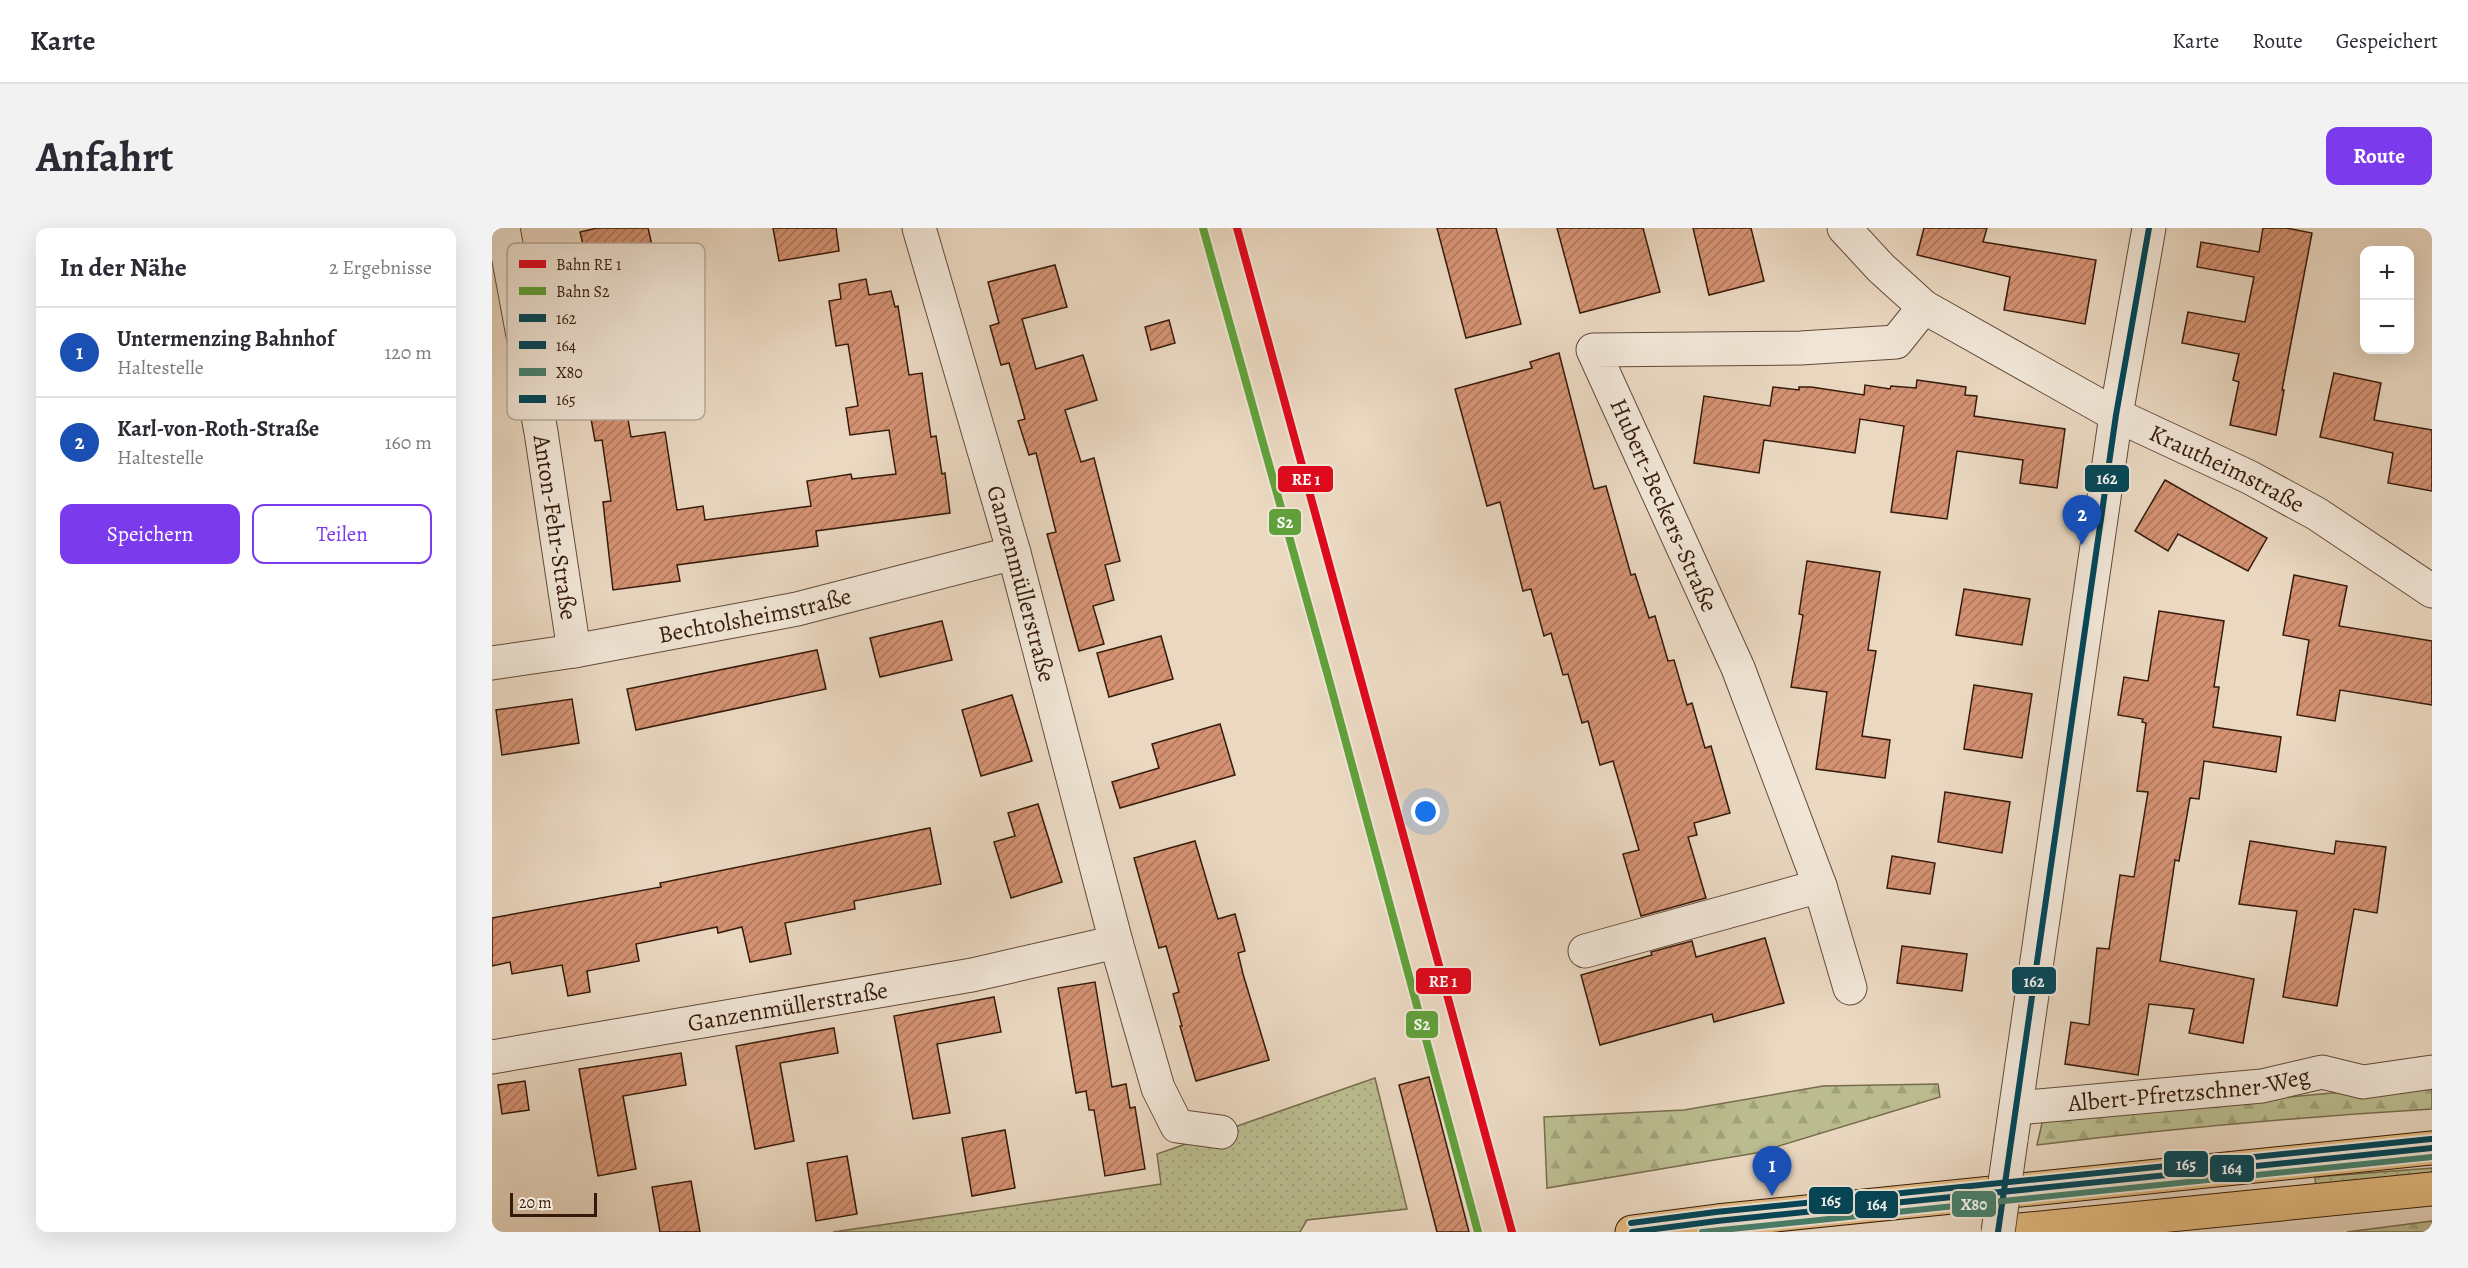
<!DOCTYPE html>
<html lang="de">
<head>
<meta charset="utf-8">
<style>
  body { margin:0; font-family:Alegreya,serif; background:#f2f2f3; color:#2b2b33 }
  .controls { position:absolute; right:18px; top:18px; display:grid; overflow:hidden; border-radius:12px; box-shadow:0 6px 24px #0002 }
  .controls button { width:54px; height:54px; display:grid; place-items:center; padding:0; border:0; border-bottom:2px solid #e1e1e2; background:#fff; color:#2b2b33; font:30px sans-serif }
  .scale { position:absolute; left:18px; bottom:15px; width:87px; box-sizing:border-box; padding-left:6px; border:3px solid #361b0a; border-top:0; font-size:16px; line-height:21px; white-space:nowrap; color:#361b0a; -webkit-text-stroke:4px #f1e6d7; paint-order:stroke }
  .you { position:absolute; left:934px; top:584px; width:21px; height:21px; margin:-15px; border:4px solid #fff; border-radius:50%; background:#1a73e8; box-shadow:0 0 0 9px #1a73e833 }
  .badge { display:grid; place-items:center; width:39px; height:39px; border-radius:50%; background:#7c3aed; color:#fff; font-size:20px; font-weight:700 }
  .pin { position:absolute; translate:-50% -50px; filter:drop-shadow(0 2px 3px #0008) }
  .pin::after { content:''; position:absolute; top:32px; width:21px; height:18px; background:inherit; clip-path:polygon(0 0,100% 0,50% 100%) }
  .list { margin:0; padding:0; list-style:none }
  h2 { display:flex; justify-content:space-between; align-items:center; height:78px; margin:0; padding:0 24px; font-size:26px }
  h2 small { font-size:20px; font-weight:400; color:#7c7c81 }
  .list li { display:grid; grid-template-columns:39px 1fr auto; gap:18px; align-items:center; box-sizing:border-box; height:90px; padding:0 24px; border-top:2px solid #e1e1e2 }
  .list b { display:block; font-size:22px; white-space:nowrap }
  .list p { margin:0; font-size:20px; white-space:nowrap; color:#7c7c81 }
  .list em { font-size:20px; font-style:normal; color:#7c7c81 }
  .actions { display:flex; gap:12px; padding:18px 24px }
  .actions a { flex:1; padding:14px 0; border:2px solid #7c3aed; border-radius:12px; text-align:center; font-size:21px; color:#7c3aed }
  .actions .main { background:#7c3aed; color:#fff }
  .map { position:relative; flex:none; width:1940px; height:1004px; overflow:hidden; border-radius:12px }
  header { display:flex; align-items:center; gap:36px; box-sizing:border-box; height:84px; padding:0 30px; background:#fff; border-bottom:2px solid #e1e1e2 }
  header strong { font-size:28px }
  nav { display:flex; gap:33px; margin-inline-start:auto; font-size:21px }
  .intro { display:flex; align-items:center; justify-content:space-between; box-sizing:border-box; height:144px; padding:0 36px }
  h1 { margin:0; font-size:42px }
  .button { padding:15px 27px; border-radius:12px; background:#7c3aed; color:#fff; font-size:21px; font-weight:700 }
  main { display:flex; gap:36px; padding:0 36px }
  aside { flex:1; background:#fff; border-radius:12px; box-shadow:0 6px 24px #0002 }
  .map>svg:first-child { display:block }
  .grass { fill:url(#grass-dots); stroke:#786c4d; stroke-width:1.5 }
  .forest { fill:url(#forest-firs); stroke:#786c4d; stroke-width:1.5 }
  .building { fill:url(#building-hatch); stroke:#361b0a; stroke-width:1.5 }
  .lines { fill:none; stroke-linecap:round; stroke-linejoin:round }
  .minor-casing { stroke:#634a38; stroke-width:35 }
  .major-casing { stroke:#361b0a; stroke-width:35 }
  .minor { stroke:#f1e6d7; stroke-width:33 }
  .major { stroke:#e5bc80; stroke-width:33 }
  .minor-bridge-casing { stroke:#634a38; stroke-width:35; stroke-linecap:butt }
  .minor-bridge { stroke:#f1e6d7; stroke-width:33 }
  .bus-1-casing { stroke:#f1e6d7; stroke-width:10 }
  .bus-2-casing { stroke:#f1e6d7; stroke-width:10 }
  .bus-3-casing { stroke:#f1e6d7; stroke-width:10 }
  .bus-4-casing { stroke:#f1e6d7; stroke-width:10 }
  .bus-1 { stroke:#00465a; stroke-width:6 }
  .bus-2 { stroke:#00465a; stroke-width:6 }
  .bus-3 { stroke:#46826e; stroke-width:6 }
  .bus-4 { stroke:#00465a; stroke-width:6 }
  .rail-1-casing { stroke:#f1e6d7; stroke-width:12 }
  .rail-2-casing { stroke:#f1e6d7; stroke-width:12 }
  .rail-1 { stroke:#df091d; stroke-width:8 }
  .rail-2 { stroke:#61a13b; stroke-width:8 }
  .labels { text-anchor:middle; stroke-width:4.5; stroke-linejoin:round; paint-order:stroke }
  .street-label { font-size:24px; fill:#361b0a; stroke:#f1e6d7 }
  .key { fill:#f1e6d7; stroke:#b9a99a; stroke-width:1.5 }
  .key-label { font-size:16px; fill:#361b0a }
  .line-badge { stroke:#f1e6d7; stroke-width:2 }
  .badge-label { font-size:16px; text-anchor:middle; font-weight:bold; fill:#fff }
</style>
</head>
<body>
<header>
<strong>Karte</strong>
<nav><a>Karte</a><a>Route</a><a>Gespeichert</a></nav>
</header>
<div class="intro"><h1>Anfahrt</h1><a class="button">Route</a></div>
<main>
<aside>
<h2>In der Nähe<small>2 Ergebnisse</small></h2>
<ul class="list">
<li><span class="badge" style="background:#1a4fb4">1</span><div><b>Untermenzing Bahnhof</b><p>Haltestelle</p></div><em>120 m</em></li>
<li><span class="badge" style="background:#1a4fb4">2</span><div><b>Karl-von-Roth-Straße</b><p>Haltestelle</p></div><em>160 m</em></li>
</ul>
<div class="actions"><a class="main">Speichern</a><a>Teilen</a></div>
</aside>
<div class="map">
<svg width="1940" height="1004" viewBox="0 0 1940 1004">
  <defs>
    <pattern id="grass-dots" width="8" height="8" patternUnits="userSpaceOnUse" patternTransform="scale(1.5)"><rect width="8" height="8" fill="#bbbd90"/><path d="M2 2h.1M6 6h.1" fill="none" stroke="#a1a27b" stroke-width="1.8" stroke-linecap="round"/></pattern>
    <pattern id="forest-firs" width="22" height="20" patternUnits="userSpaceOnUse" patternTransform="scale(1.5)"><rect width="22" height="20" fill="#bbbd90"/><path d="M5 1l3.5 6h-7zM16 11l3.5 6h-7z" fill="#a1a27b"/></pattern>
    <pattern id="building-hatch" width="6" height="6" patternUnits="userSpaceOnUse" patternTransform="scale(1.5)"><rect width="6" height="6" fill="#d49273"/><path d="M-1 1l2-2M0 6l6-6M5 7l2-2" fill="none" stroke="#ad765d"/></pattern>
  </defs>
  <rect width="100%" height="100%" fill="#ead8c1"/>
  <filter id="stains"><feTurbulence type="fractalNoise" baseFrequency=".00333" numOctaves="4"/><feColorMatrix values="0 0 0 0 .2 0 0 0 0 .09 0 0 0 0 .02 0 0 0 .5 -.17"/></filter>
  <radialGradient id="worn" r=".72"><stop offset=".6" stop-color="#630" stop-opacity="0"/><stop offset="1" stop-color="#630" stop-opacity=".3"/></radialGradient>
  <g class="grass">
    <polygon points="883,850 915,981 815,992 808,1004 341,1004 669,956 665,926"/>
    <polygon points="1940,940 1940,949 1824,960 1823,949"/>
  </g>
  <g class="forest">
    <path d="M1940,853V881C1808,889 1676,901 1545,917L1550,895L1561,891L1873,862Z"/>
    <polygon points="1446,856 1448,869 1264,925 1055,960 1052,889 1192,882 1331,858"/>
    <polygon points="1940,993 1940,1004 1855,1004"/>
  </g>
  <g class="building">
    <polygon points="105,0 156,0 166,43 101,58 88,4"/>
    <polygon points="281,0 344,0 347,23 287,33"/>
    <polygon points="945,0 1004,0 1029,96 974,110"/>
    <polygon points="1065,0 1151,0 1168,64 1088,85"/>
    <polygon points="1201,0 1259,0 1272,53 1217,67"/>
    <polygon points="1432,0 1495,0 1491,14 1604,32 1593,96 1512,82 1518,49 1425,27"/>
    <polygon points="1771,0 1794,0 1820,5 1790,162 1792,162 1784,207 1738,197 1747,154 1741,152 1747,126 1690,115 1696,84 1753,94 1762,49 1705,39 1709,14 1767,24"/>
    <polygon points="563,37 575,79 530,91 544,141 591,127 605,172 573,182 589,234 602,230 628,333 613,337 622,372 601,378 612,416 587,423 555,306 564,304 544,225 537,227 526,193 533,191 517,135 509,137 498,98 507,95 496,54"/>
    <polygon points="374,51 377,67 399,63 403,79 406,78 417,147 430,145 439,209 444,208 450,246 453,245 458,285 324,303 326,318 185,337 188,353 121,362 111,274 119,273 110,212 103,213 96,174 132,168 139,209 173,204 185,282 211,278 213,292 319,278 315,253 359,246 360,251 404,246 397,202 358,207 354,180 366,178 356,116 344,118 337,73 349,71 347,56"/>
    <polygon points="677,92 683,115 659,122 653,99"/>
    <polygon points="1067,125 1102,261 1114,258 1139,347 1143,346 1157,390 1163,388 1176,433 1182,432 1195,477 1200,475 1213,520 1219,518 1238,585 1202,595 1205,607 1196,609 1214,670 1149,688 1131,626 1147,622 1121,533 1108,537 1096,493 1090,495 1076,446 1071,447 1059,405 1052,408 1039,361 1031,363 1008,274 995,278 963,161 1040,140 1038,134"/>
    <polygon points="1842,145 1889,155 1882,192 1940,202 1940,263 1896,255 1901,225 1828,209"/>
    <polygon points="1425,152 1474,159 1473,167 1485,168 1482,188 1573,201 1565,260 1528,255 1531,232 1465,223 1455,291 1399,284 1412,198 1368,191 1363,225 1272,212 1267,245 1202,235 1212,168 1278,178 1281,159 1307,162 1307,159 1319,159 1372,167 1373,157 1398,161 1399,158 1424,160"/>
    <polygon points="1673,252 1775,310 1756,343 1686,306 1676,323 1643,303"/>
    <polygon points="1315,333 1388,344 1376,422 1384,423 1370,508 1398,512 1393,550 1324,541 1335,464 1299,459 1311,387 1307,386"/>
    <polygon points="1802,347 1855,358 1847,398 1940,413 1940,477 1848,462 1843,493 1805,487 1817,412 1791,407"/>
    <polygon points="1472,361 1538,371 1530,417 1464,407"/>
    <polygon points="1667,383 1732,393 1722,459 1727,459 1721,499 1789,509 1784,544 1712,533 1707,571 1698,570 1687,633 1683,632 1668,733 1762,751 1751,815 1697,805 1702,781 1657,776 1646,847 1573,836 1579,794 1597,797 1605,720 1617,721 1628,647 1642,649 1656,564 1645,563 1654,495 1650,494 1651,491 1626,487 1632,449 1656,453"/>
    <polygon points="450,393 460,432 388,449 378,410"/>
    <polygon points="669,408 681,451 617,469 605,425"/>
    <polygon points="325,422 334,461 144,502 135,461"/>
    <polygon points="1482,457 1540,466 1530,530 1472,521"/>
    <polygon points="520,467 540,533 489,548 470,482"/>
    <polygon points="80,471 87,515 10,527 4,482"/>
    <polygon points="728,496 743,547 628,580 620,554 667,540 660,516"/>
    <polygon points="1453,564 1518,574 1510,625 1446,614"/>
    <polygon points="546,576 570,654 519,670 502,614 523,608 516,585"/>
    <polygon points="438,600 449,656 362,673 363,681 293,695 299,726 258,734 250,699 226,705 225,699 144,716 147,733 95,743 98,764 76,768 70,737 20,746 18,734 0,738 0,690 169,659 168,655"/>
    <polygon points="703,613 726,691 743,686 753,723 746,725 751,746 777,832 704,853 688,798 690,798 681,766 687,764 674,718 667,720 642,630"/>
    <polygon points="1758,613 1842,626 1844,613 1894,619 1885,685 1862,681 1845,778 1791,769 1805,683 1747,676"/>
    <polygon points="1400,628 1443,635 1438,666 1395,660"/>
    <polygon points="1273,710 1292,775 1222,794 1220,786 1108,817 1089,747 1160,727 1159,724 1200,713 1204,729"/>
    <polygon points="1410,718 1475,726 1470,763 1405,755"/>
    <polygon points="603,754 620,859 634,856 638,880 643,879 653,941 613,948 602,882 597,882 594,863 584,865 566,760"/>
    <polygon points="502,769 509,804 445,816 458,885 421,891 402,788"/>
    <polygon points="342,800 346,825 288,835 302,913 263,921 244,818"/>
    <polygon points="189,825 194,857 131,868 144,941 106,948 87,841"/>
    <polygon points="937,849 977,1004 945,1004 907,857"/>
    <polygon points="33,853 37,882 10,886 6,857"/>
    <polygon points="513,902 523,960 480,968 470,910"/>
    <polygon points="355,928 365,986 324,993 315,935"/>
    <polygon points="199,953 208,1004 168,1004 160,959"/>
  </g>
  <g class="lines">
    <g class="minor-casing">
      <g id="minor">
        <path id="s1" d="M11,0L49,204L82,423"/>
        <path id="s2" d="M427,0L522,325L624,714L666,860L685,898L729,904"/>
        <path id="s3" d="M1352,0L1389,40L1432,79L1624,187L1757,249L1825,286L1940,363"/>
        <path id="s4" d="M0,435L82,423L305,381L522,325"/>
        <polyline points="1093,723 1328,658"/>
        <polyline points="1358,760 1328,658 1246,440 1101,122 1309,120 1404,114 1432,79"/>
        <path id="s5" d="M0,829L480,747L624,714"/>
        <path id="s6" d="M1524,880L1770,858L1830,844L1871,854L1940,844"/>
        <polyline points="1519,912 1624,187 1657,0"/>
      </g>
    </g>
    <g class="major-casing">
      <g id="major">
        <polyline points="1140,1004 1225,993 1940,920"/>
        <polyline points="1507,1004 1940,961"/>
      </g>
    </g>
    <use href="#minor" class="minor"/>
    <use href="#major" class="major"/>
    <g class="minor-bridge-casing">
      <polyline id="minor-bridge" points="1506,1004 1519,912"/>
    </g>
    <use href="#minor-bridge" class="minor-bridge"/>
    <g class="bus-1-casing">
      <polyline id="bus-1" points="1506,1004 1624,187 1657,0"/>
    </g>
    <g class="bus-2-casing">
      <polyline id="bus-2" points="1140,1004 1225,993 1940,920"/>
    </g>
    <g class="bus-3-casing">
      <polyline id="bus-3" points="1210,1004 1940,929"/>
    </g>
    <g class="bus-4-casing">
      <polyline id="bus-4" points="1139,995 1224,984 1939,911"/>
    </g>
    <use href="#bus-1" class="bus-1"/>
    <use href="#bus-2" class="bus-2"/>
    <use href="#bus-3" class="bus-3"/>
    <use href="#bus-4" class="bus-4"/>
    <g class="rail-1-casing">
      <polyline id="rail-1" points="745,0 1020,1004"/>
    </g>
    <g class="rail-2-casing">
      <polyline id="rail-2" points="711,0 836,448 986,1004"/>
    </g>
    <use href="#rail-1" class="rail-1"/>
    <use href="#rail-2" class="rail-2"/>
  </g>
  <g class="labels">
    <g class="street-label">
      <text dy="8" stroke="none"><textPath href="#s3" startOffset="456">Krautheimstraße</textPath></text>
      <text transform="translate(1172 277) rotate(66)" y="8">Hubert-Beckers-Straße</text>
      <text dy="8" stroke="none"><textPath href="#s1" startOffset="304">Anton-Fehr-Straße</textPath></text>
      <text dy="8" stroke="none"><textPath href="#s2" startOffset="370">Ganzenmüllerstraße</textPath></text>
      <text dy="8" stroke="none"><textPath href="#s4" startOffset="267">Bechtolsheimstraße</textPath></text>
      <text dy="8" stroke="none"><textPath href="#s5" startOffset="300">Ganzenmüllerstraße</textPath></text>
      <text dy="8" stroke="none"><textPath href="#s6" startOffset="174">Albert-Pfretzschner-Weg</textPath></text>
    </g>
  </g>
  <rect x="15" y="15" width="198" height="177" rx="9" class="key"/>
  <rect x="27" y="32" width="27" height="8" fill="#df091d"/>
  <rect x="27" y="59" width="27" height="8" fill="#61a13b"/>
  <rect x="27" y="86" width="27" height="8" fill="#00465a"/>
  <rect x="27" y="113" width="27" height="8" fill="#00465a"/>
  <rect x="27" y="140" width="27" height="8" fill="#46826e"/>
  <rect x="27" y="167" width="27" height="8" fill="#00465a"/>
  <g class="key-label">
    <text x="64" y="42">Bahn RE 1</text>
    <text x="64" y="69">Bahn S2</text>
    <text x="64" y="96">162</text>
    <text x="64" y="123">164</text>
    <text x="64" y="150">X80</text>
    <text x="64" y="177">165</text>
  </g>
  <g class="line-badge">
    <rect x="1592" y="236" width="46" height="29" rx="6" fill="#00465a"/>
    <rect x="785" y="237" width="57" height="28" rx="6" fill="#df091d"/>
    <rect x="776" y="280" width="34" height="28" rx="6" fill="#61a13b"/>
    <rect x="1519" y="738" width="46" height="29" rx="6" fill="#00465a"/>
    <rect x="923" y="739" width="57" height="28" rx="6" fill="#df091d"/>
    <rect x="913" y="782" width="34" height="29" rx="6" fill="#61a13b"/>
    <rect x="1671" y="922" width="46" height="28" rx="6" fill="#00465a"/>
    <rect x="1717" y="926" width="46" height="29" rx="6" fill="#00465a"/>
    <rect x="1316" y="958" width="46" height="29" rx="6" fill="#00465a"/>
    <rect x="1459" y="962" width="46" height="28" rx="6" fill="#46826e"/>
    <rect x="1362" y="962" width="45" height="29" rx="6" fill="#00465a"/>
  </g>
  <g class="badge-label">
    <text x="1615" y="256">162</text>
    <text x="814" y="257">RE 1</text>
    <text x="793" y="300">S2</text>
    <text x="1542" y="759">162</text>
    <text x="951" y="759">RE 1</text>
    <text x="930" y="802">S2</text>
    <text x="1694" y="942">165</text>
    <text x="1740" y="946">164</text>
    <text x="1339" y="978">165</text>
    <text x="1482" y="982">X80</text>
    <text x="1385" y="982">164</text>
  </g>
  <rect width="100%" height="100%" filter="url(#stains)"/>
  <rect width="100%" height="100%" fill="url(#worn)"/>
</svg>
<div class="controls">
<button>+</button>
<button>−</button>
</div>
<div class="scale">20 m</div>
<div class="you"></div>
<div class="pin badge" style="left:1280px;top:968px;background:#1a4fb4">1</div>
<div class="pin badge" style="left:1590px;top:317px;background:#1a4fb4">2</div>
</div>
</main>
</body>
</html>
